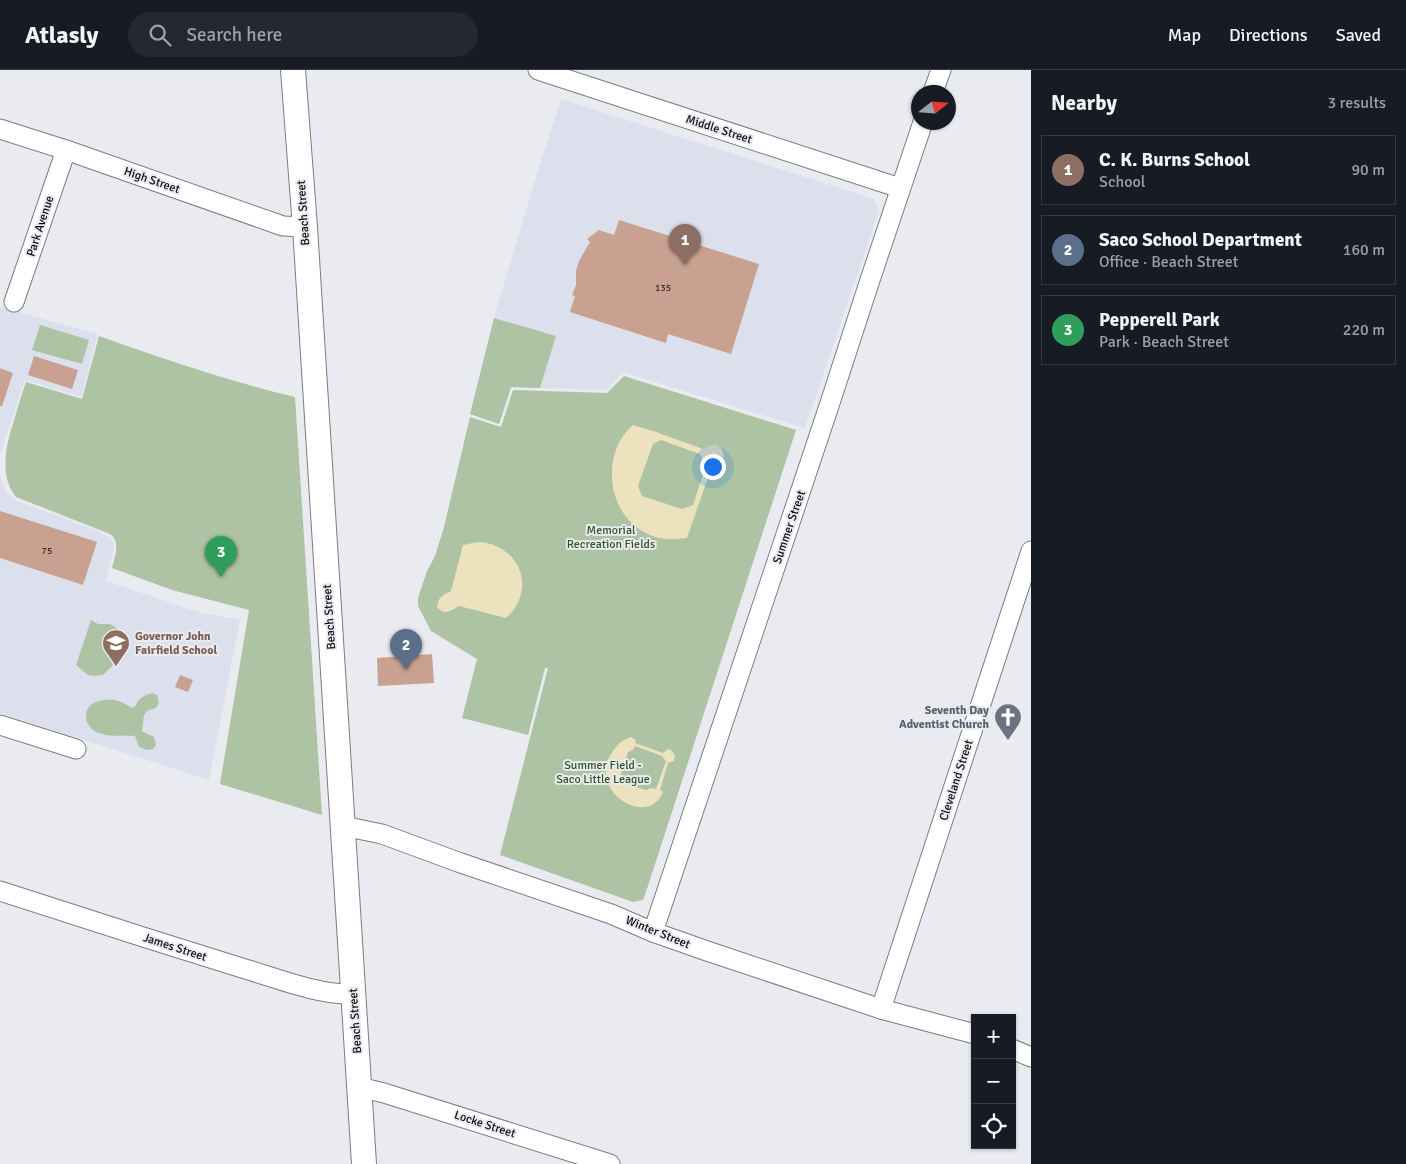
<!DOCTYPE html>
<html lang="en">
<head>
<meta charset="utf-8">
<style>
  body { margin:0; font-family:Signika,sans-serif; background:#242831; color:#f1f3f6 }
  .controls { position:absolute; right:15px; bottom:15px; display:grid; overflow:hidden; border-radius:0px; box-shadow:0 1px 4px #0004 }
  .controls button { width:45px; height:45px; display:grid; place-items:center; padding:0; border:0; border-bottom:1px solid #363941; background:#171b24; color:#f1f3f6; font:25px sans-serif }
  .compass { position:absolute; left:911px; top:15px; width:45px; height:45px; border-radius:50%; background:#171b24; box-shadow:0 1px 4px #0004; rotate:73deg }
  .you { position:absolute; left:712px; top:396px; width:18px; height:18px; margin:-12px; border:4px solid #fff; border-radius:50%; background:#1a73e8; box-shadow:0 0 0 8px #1a73e833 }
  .badge { display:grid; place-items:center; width:32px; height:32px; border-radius:50%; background:#0f766e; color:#fff; font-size:16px; font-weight:700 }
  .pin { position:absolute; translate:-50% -41px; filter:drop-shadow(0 1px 2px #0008) }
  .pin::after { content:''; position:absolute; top:26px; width:18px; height:15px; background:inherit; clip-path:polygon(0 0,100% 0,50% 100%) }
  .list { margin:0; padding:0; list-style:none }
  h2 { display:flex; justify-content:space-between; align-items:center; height:65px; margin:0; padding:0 20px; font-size:21px }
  h2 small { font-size:16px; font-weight:400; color:#9ea1a6 }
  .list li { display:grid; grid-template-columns:32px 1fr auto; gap:15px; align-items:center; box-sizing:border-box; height:70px; margin:0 10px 10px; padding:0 10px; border:1px solid #363941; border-radius:0px }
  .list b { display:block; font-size:19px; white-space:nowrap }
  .list p { margin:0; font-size:16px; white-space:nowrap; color:#9ea1a6 }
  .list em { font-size:16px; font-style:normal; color:#9ea1a6 }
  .icon { flex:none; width:28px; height:28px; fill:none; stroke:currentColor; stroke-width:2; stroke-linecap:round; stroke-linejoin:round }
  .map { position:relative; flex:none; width:1031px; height:1094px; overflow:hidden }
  header { display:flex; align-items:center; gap:30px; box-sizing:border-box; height:70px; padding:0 25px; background:#171b24; border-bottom:1px solid #363941 }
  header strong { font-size:24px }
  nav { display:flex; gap:28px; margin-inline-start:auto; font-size:18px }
  .search { width:350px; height:45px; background:#242831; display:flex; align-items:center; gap:12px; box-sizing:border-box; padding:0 18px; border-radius:28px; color:#9ea1a6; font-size:19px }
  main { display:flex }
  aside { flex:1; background:#171b24 }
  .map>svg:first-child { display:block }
  .built { fill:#dce0ec }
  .green { fill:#adc3a4 }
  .sand { fill:#ece2bd; fill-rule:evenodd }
  .building { fill:#c9a191 }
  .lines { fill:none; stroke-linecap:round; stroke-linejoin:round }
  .minor-casing { stroke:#7a7c81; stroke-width:21 }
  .major-casing { stroke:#7a7c81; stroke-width:26 }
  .minor { stroke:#fff; stroke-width:19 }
  .major { stroke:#fff; stroke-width:24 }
  .labels { text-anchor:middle; stroke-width:4; stroke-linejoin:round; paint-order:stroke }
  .number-label { font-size:10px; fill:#3b312f }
  .street-label { font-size:12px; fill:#0c0c0e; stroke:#eaebf1 }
  .park-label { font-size:12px; fill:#335324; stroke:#eaebf1 }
  .education-label { font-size:12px; font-weight:bold; fill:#785e54; stroke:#eaebf1; text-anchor:start }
  .worship-label { font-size:12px; font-weight:bold; fill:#5b616d; stroke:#eaebf1; text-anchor:end }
</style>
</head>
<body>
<header>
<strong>Atlasly</strong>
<div class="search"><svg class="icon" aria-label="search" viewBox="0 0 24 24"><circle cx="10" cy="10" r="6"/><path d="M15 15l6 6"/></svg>Search here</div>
<nav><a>Map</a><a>Directions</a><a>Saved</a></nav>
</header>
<main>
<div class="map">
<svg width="1031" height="1094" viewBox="0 0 1031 1094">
  <rect width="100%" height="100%" fill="#eaebf1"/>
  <g class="built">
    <polygon points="561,29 874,129 879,141 805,358 623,302 607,320 512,317 499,354 470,344 494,248 534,113"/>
    <polygon points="0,237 98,264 81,327 25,310 0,384"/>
    <polygon points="0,405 5,421 15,430 98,461 110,468 114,474 114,477 106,511 186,538 202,543 240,550 209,710 0,643"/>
  </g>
  <g class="green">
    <polygon points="494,248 556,266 540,318 511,317 499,354 470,344"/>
    <polygon points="40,255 89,270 82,294 32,280"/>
    <path d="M99,266C164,289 228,311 295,327L322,745L220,714L249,540L172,520L112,498C115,486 121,472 110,464L16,427C0,408 5,377 13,354C17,340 21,326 26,312L82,329Z"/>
    <polygon points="624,306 796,360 645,825 643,830 633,832 500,785 548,598 545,598 528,665 462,648 477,589 431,561 418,536 418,528 427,501 435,486 444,457 470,347 501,357 513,320 607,323"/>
    <polygon points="91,550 98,554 110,554 118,559 122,587 120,592 113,595 103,605 94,606 88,605 76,595"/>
    <path d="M153,623L157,625L159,632L156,638L147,641L144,645L142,661L154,667L156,675L153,679L147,680L139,677L135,666C123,664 111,668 99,663C87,659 81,644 91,635C96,630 108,629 115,630C121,631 127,635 133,638C137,635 136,633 140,629C143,626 148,624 153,623Z"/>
  </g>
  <g class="sand">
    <path d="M633,355L656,362L703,379C724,366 732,393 712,396L687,468C670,470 655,470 639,459C606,437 602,381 633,355ZM661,370L700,384L706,395L693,435L682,439L642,426L638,416L653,374Z"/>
    <path d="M478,472C511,473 534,506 516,536C514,540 510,544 506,548L459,536C451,541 444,546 437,537C438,527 443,525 451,521L463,475Z"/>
    <path d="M631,667L636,670L635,673L663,683L668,679L671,680L675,685L674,691L668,693L660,720L663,722C648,760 584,719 613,681C618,674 622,670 631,667ZM635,676L662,686L666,691L656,719L651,718L646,720L622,713L620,708L628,682L633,680Z"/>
  </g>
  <g class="building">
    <polygon points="619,150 759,194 731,284 668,264 666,273 570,242 575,226 572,225 576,215 576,201 579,191 590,172 587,169 599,160 614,165"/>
    <polygon points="34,286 78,300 72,319 28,305"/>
    <polygon points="0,298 13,303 2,336 0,336"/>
    <polygon points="0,441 97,472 83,515 0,488"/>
    <polygon points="432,584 434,613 378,616 377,588"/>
    <polygon points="180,605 193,610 188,622 175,617"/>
  </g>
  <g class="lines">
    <g class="minor-casing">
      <g id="minor">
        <polyline points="538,0 900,118"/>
        <polyline points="933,22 941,0"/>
        <polyline points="0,59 66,80 283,156 305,157"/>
        <polyline points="14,232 66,80"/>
        <polyline points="0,655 76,679"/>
        <polyline points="343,756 382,764 458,792 611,844 653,862 707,881 881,939 975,964"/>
        <path d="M0,821C81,847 161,873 242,898C276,908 318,925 353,924"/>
        <polyline points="653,862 830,333 869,213 923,52"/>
        <polyline points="881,939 1031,481"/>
        <polyline points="1012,979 1031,987"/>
        <polyline points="359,1017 384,1023 610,1094"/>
      </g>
    </g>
    <g class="major-casing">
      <polyline id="major" points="293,0 305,157 364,1094"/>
    </g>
    <use href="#minor" class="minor"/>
    <use href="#major" class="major"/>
  </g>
  <defs>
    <g id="school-pin" transform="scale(1.4375)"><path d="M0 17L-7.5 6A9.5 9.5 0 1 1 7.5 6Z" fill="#8d6e63" stroke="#eaebf1"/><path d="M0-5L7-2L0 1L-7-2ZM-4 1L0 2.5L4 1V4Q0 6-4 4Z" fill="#fff"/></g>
    <g id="church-pin" transform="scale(1.4375)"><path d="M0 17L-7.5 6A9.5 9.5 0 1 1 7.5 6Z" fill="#6b7280" stroke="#eaebf1"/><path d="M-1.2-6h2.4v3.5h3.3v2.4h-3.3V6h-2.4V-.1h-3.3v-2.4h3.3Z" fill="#fff"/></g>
  </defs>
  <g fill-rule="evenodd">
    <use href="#school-pin" x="116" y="573"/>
    <use href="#church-pin" x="1008" y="647"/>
  </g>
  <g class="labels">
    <g class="number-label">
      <text x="663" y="221">135</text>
      <text x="47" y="484">75</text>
    </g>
    <g class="street-label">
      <text transform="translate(719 59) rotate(18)" y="4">Middle Street</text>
      <text transform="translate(152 110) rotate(19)" y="4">High Street</text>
      <text transform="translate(303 143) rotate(-94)" y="4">Beach Street</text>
      <text transform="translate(40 156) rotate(-72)" y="4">Park Avenue</text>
      <text transform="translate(789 457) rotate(-71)" y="4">Summer Street</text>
      <text transform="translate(329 547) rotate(-94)" y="4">Beach Street</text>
      <text transform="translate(956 710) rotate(-72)" y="4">Cleveland Street</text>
      <text transform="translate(658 862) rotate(22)" y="4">Winter Street</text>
      <text transform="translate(175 877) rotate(18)" y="4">James Street</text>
      <text transform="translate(355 951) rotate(-94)" y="4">Beach Street</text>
      <text transform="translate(485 1054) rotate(18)" y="4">Locke Street</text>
    </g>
    <g class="park-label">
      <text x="611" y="464">Memorial<tspan x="611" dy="14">Recreation Fields</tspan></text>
      <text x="603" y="699">Summer Field -<tspan x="603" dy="14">Saco Little League</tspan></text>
    </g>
    <g class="education-label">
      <text x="135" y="570">Governor John<tspan x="135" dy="14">Fairfield School</tspan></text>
    </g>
    <g class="worship-label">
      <text x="989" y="644">Seventh Day<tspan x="989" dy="14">Adventist Church</tspan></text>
    </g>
  </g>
</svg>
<div class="controls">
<button>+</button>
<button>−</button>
<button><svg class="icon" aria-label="locate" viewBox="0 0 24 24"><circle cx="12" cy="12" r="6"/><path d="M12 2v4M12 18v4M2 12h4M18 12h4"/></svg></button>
</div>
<svg class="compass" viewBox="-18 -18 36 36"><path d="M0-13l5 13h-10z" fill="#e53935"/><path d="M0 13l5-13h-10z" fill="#9ea1a6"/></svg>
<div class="you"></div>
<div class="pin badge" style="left:685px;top:195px;background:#8d6e63">1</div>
<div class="pin badge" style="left:406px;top:600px;background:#5c6f8a">2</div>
<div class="pin badge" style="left:221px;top:507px;background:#2e9e5b">3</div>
</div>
<aside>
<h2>Nearby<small>3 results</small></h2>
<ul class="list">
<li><span class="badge" style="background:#8d6e63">1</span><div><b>C. K. Burns School</b><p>School</p></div><em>90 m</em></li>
<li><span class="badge" style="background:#5c6f8a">2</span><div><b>Saco School Department</b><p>Office · Beach Street</p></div><em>160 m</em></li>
<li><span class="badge" style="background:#2e9e5b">3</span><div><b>Pepperell Park</b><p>Park · Beach Street</p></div><em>220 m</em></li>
</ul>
</aside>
</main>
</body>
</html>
